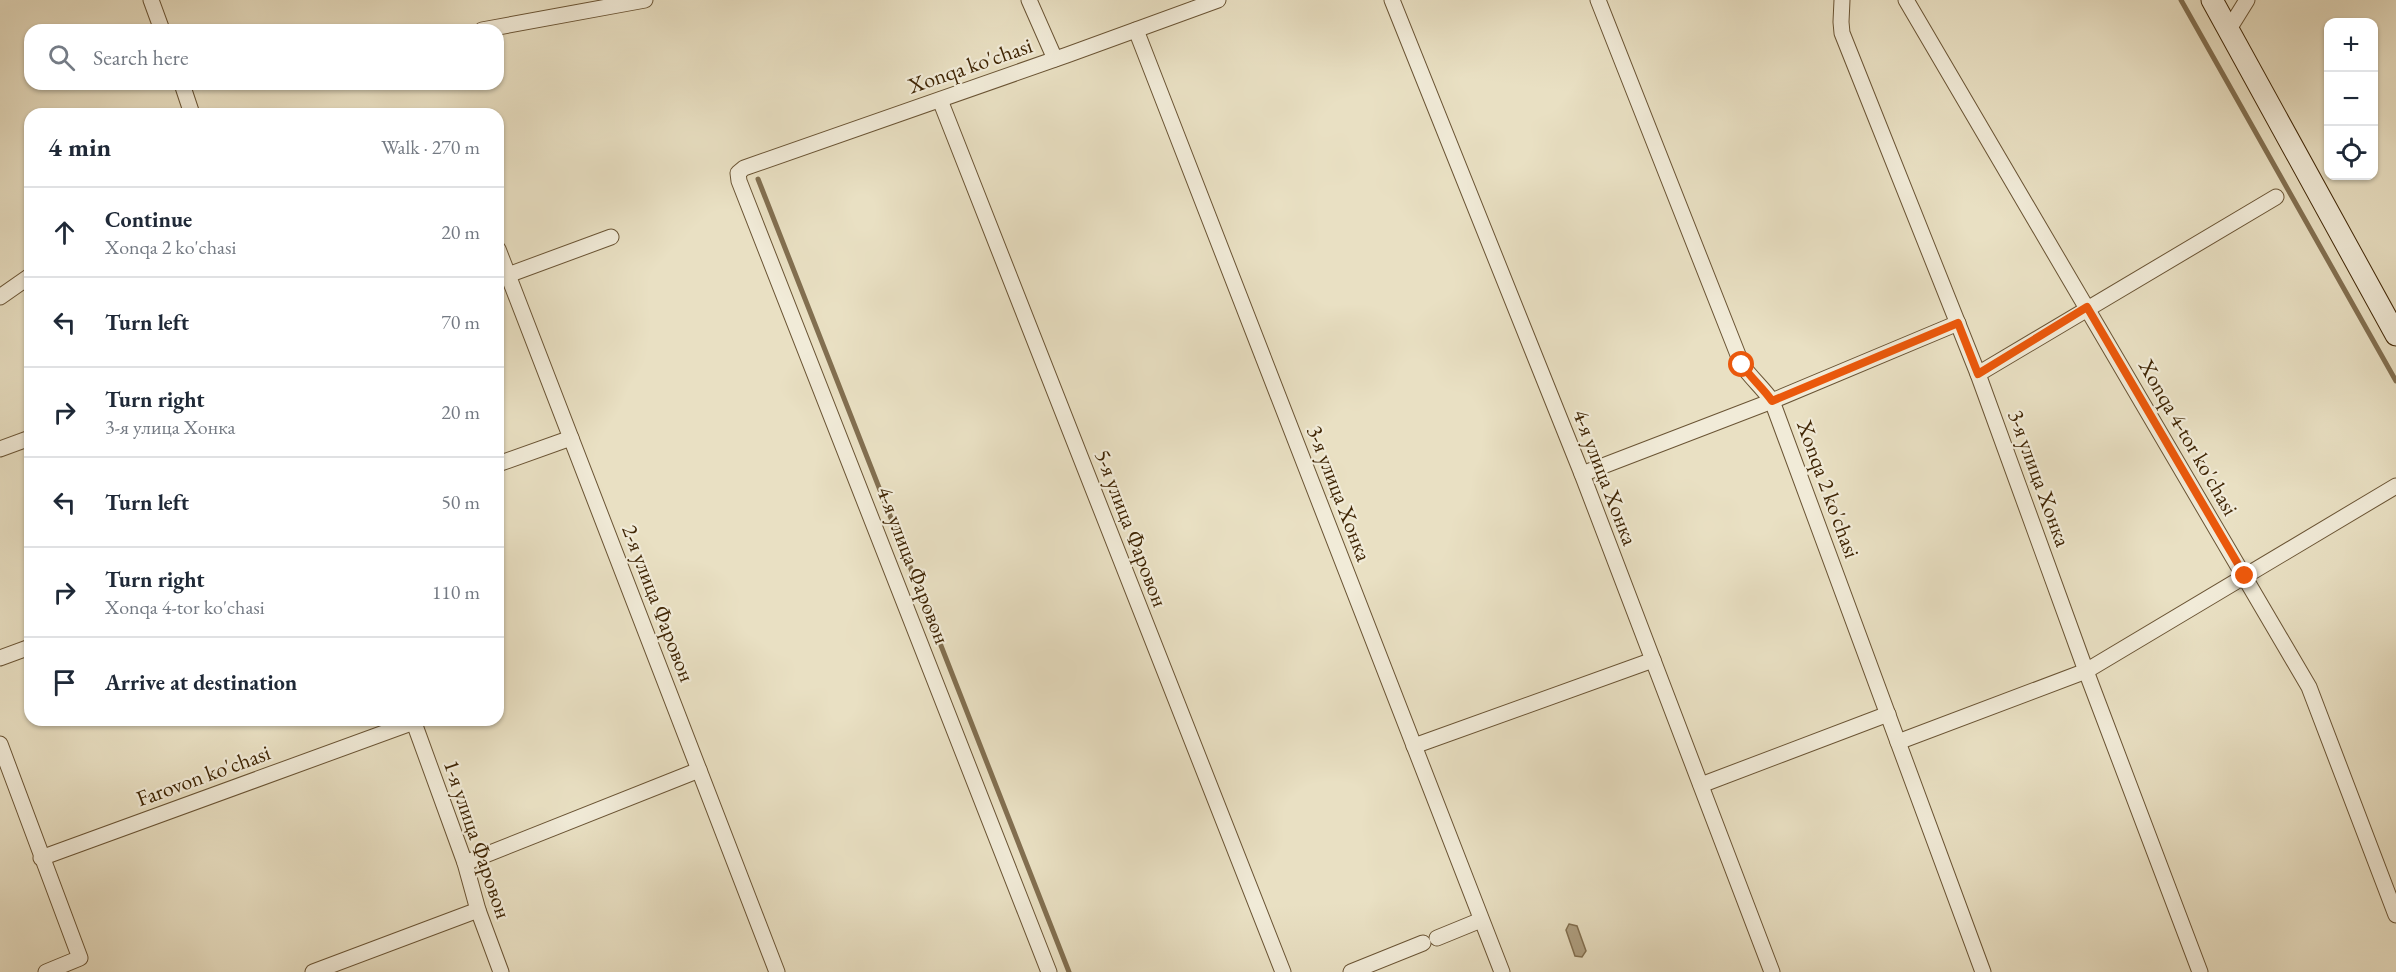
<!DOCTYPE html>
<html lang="en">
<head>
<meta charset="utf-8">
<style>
  body { margin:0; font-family:"EB Garamond",serif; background:#f2f2f3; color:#1f2937 }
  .controls { position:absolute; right:18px; top:18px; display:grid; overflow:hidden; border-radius:12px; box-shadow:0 2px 4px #0004 }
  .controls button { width:54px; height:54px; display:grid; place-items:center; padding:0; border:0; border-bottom:2px solid #e0e1e3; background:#fff; color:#1f2937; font:30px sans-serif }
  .stop { position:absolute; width:18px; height:18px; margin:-14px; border:4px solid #ea580c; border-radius:50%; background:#fff }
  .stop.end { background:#ea580c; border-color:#fff; box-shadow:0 2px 6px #0008 }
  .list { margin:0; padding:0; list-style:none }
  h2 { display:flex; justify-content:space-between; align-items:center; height:78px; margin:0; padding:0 24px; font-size:26px }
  h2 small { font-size:20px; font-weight:400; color:#747a83 }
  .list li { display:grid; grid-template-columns:39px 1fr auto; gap:18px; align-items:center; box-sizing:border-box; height:90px; padding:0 24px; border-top:2px solid #e0e1e3 }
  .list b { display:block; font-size:22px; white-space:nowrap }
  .list p { margin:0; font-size:20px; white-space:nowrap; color:#747a83 }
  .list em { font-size:20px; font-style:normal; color:#747a83 }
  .icon { flex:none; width:33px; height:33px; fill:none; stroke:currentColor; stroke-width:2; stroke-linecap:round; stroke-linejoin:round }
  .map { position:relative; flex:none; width:2396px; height:972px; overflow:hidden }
  .search { position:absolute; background:#fff; box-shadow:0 2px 4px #0004; left:24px; top:24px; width:480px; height:66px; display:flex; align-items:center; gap:15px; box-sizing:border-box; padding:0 21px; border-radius:18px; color:#747a83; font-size:22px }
  .panel { position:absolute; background:#fff; box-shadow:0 2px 4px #0004; left:24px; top:108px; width:480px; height:618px; border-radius:18px }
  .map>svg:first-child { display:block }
  .water { fill:#afa082; stroke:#826f50; stroke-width:1.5 }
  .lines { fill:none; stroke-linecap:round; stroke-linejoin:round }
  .stream { stroke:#826f50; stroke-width:5 }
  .street-casing { stroke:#6a5434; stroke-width:17 }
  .secondary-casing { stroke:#3f2504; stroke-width:23 }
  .street { stroke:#f1ebd8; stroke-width:15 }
  .secondary { stroke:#f1ebd8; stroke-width:21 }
  .route { stroke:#ea580c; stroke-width:8 }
  .labels { text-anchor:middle; stroke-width:4.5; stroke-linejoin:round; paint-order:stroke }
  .street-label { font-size:22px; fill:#3f2504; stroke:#f1ebd8 }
</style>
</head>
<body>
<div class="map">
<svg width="2396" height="972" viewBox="0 0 2396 972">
  <rect width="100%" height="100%" fill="#e9e0c3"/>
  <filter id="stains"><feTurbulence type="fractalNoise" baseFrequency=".00333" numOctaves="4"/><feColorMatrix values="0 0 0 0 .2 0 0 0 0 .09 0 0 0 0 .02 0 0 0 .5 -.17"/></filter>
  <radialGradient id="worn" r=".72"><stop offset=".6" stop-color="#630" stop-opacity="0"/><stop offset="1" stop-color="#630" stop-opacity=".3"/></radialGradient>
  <polygon class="water" points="1569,924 1577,926 1586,951 1582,957 1575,956 1566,930"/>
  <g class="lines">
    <g class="stream">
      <polyline points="2181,0 2396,381"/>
      <polyline points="758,179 1069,972"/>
    </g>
    <g class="street-casing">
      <g id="street">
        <polyline points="151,0 162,30"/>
        <polyline points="1029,0 1055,59"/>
        <polyline points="1392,0 1582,474 1772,972"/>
        <path d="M1598,0L1742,365C1751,378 1763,388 1772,401L1983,972"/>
        <polyline points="1842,0 1841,22 1842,33 1978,374 2086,671 2200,972"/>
        <polyline points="1906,0 2309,687 2396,915"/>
        <polyline points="2229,29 2247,0"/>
        <polyline points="482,30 645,0"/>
        <polyline points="1136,30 1502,972"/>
        <polyline points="182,84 192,114"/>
        <polyline points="940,100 1283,972"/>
        <polyline points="498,249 777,972"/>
        <polyline points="508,275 611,237"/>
        <polyline points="0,297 30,276"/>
        <polyline points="1978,374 2276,197"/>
        <polyline points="0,449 30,438"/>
        <polyline points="498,464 571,438"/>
        <polyline points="1582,474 1772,401 1958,323"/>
        <polyline points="0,658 30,647"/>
        <polyline points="413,720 465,863 478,910 501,972"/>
        <polyline points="1898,742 2086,671 2396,486"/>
        <polyline points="0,744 80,958 46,972"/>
        <polyline points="1414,746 1653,660"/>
        <polyline points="1701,785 1888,714"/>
        <polyline points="41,858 414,722"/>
        <polyline points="465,863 699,770"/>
        <polyline points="1437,938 1481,920"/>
        <polyline points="313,972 478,910"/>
        <polyline points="1049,972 739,181 738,173 744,168 1067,55 1218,0"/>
        <polyline points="1351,972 1423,943"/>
      </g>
    </g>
    <g class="secondary-casing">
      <polyline id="secondary" points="2212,0 2396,335"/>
    </g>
    <use href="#street" class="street"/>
    <use href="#secondary" class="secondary"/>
  </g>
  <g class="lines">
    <path class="route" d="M1742,365C1751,378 1763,388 1772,401L1958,323L1978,374L2087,307L2245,576"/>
  </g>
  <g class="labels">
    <g class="street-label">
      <text transform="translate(970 65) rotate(-19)" y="8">Xonqa ko'chasi</text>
      <text transform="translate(2189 437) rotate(60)" y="8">Xonqa 4-tor ko'chasi</text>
      <text transform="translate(1606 477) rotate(69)" y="8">4-я улица Хонка</text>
      <text transform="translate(2040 478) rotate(70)" y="8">3-я улица Хонка</text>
      <text transform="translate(1829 489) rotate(70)" y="8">Xonqa 2 ko'chasi</text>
      <text transform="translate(1340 493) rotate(69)" y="8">3-я улица Хонка</text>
      <text transform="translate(1132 528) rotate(69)" y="8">5-я улица Фаровон</text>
      <text transform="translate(914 565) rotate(69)" y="8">4-я улица Фаровон</text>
      <text transform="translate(659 603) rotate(69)" y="8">2-я улица Фаровон</text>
      <text transform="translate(203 775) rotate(-20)" y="8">Farovon ko'chasi</text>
      <text transform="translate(478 839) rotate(71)" y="8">1-я улица Фаровон</text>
    </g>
  </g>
  <rect width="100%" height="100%" filter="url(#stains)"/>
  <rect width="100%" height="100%" fill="url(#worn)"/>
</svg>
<div class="controls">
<button>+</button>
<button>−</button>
<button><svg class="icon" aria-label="locate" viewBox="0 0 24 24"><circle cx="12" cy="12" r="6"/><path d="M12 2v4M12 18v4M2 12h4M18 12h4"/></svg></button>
</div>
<div class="stop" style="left:1742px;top:365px"></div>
<div class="stop end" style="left:2245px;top:576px"></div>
<div class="search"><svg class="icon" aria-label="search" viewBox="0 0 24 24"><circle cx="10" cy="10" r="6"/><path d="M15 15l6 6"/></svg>Search here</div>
<section class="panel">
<h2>4 min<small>Walk · 270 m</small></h2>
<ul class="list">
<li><svg class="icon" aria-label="ahead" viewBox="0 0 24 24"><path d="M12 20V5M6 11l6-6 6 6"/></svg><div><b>Continue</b><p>Xonqa 2 ko'chasi</p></div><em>20 m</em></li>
<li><svg class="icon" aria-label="left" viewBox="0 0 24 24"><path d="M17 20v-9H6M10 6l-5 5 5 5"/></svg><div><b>Turn left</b></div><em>70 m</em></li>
<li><svg class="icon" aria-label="right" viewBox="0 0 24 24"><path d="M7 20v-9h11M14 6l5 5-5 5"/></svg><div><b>Turn right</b><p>3-я улица Хонка</p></div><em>20 m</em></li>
<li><svg class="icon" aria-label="left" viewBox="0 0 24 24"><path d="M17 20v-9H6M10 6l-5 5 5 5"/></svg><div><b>Turn left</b></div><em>50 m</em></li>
<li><svg class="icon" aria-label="right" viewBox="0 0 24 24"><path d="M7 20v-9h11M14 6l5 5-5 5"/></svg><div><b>Turn right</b><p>Xonqa 4-tor ko'chasi</p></div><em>110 m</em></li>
<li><svg class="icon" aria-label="arrive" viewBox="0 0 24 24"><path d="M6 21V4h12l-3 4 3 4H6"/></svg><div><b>Arrive at destination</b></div></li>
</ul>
</section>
</div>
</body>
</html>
